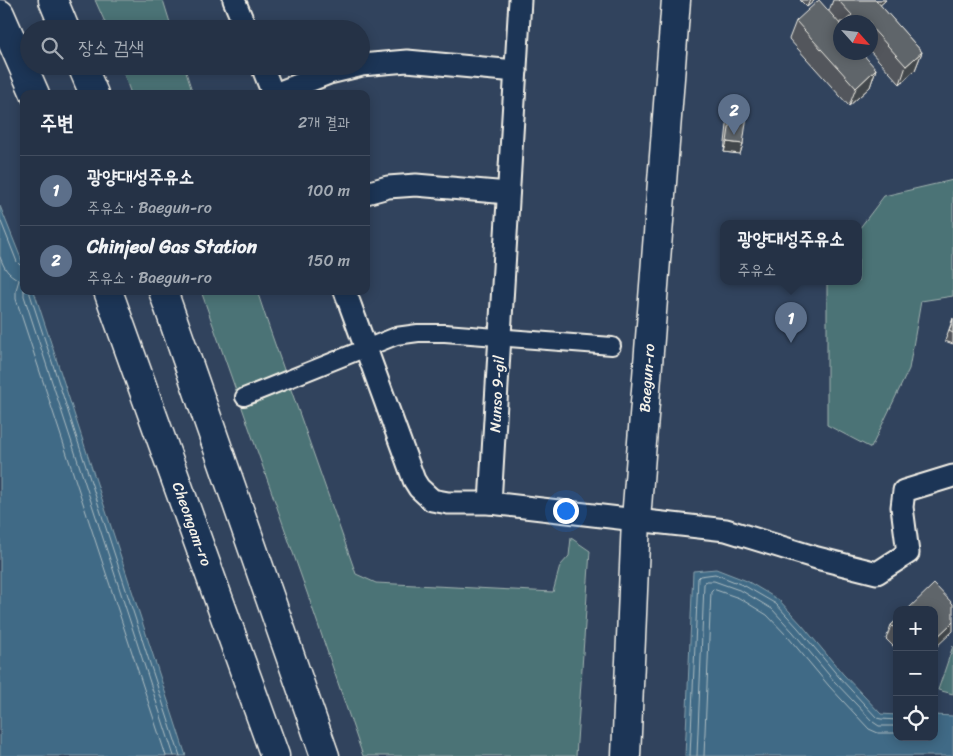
<!DOCTYPE html>
<html lang="ko">
<head>
<meta charset="utf-8">
<style>
  body { margin:0; font-family:Sriracha,"Poor Story",sans-serif; background:#313e51; color:#f1f3f6 }
  .controls { position:absolute; right:15px; bottom:15px; display:grid; overflow:hidden; border-radius:10px; box-shadow:0 2px 12px #0003 }
  .controls button { width:45px; height:45px; display:grid; place-items:center; padding:0; border:0; border-bottom:1px solid #424d5f; background:#253246; color:#f1f3f6; font:25px sans-serif }
  .compass { position:absolute; left:833px; top:15px; width:45px; height:45px; border-radius:50%; background:#253246; box-shadow:0 2px 12px #0003; rotate:117deg }
  .you { position:absolute; left:565px; top:510px; width:18px; height:18px; margin:-12px; border:4px solid #fff; border-radius:50%; background:#1a73e8; box-shadow:0 0 0 8px #1a73e833 }
  .badge { display:grid; place-items:center; width:32px; height:32px; border-radius:50%; background:#8abfa5; color:#fff; font-size:16px; font-weight:700 }
  .pin { position:absolute; translate:-50% -41px; filter:drop-shadow(0 1px 2px #0008) }
  .pin::after { content:''; position:absolute; top:26px; width:18px; height:15px; background:inherit; clip-path:polygon(0 0,100% 0,50% 100%) }
  .popup { position:absolute; left:720px; top:220px; width:142px; height:65px; box-sizing:border-box; display:grid; place-content:center; border-radius:10px; background:#253246; filter:drop-shadow(0 1px 4px #0005); font-size:16px; white-space:nowrap; color:#a3aab3 }
  .popup b { font-size:19px; color:#f1f3f6 }
  .popup::after { content:''; position:absolute; left:50%; top:100%; margin-left:-10px; border:10px solid transparent; border-top-color:#253246 }
  .list { margin:0; padding:0; list-style:none }
  h2 { display:flex; justify-content:space-between; align-items:center; height:65px; margin:0; padding:0 20px; font-size:21px }
  h2 small { font-size:16px; font-weight:400; color:#a3aab3 }
  .list li { display:grid; grid-template-columns:32px 1fr auto; gap:15px; align-items:center; box-sizing:border-box; height:70px; padding:0 20px; border-top:1px solid #424d5f }
  .list b { display:block; font-size:19px; white-space:nowrap }
  .list p { margin:0; font-size:16px; white-space:nowrap; color:#a3aab3 }
  .list em { font-size:16px; font-style:normal; color:#a3aab3 }
  .icon { flex:none; width:28px; height:28px; fill:none; stroke:currentColor; stroke-width:2; stroke-linecap:round; stroke-linejoin:round }
  .map { position:relative; flex:none; width:953px; height:756px; overflow:hidden }
  .search { position:absolute; background:#253246; box-shadow:0 2px 12px #0003; left:20px; top:20px; width:350px; height:55px; display:flex; align-items:center; gap:12px; box-sizing:border-box; padding:0 18px; border-radius:28px; color:#a3aab3; font-size:19px }
  .panel { position:absolute; background:#253246; box-shadow:0 2px 12px #0003; left:20px; top:90px; width:350px; height:205px; border-radius:10px }
  .map>svg:first-child { display:block }
  .green { fill:#4c7376; stroke:#a0b2af }
  .water { fill:#406b86; stroke:#88a1ad }
  .lines { fill:none; stroke-linecap:round; stroke-linejoin:round }
  .shore { stroke:#acbbc1; stroke-width:1 }
  .pedestrian-casing { stroke:#f4f1e8; stroke-width:20 }
  .minor-casing { stroke:#f4f1e8; stroke-width:25 }
  .secondary-casing { stroke:#f4f1e8; stroke-width:31 }
  .pedestrian { stroke:#1d3557; stroke-width:16 }
  .minor { stroke:#1d3557; stroke-width:21 }
  .secondary { stroke:#1d3557; stroke-width:28 }
  .wall { fill:#52575c; stroke:#f4f1e8 }
  .shaded-wall { fill:#42474b; stroke:#f4f1e8 }
  .building { fill:#5f656b; stroke:#f4f1e8 }
  .labels { text-anchor:middle; stroke-width:5; stroke-linejoin:round; paint-order:stroke }
  .street-label { font-size:15px; fill:#f4f1e8; stroke:#1d3557 }
</style>
</head>
<body>
<div class="map">
<svg width="953" height="756" viewBox="0 0 953 756">
  <rect width="100%" height="100%" fill="#31435d"/>
  <filter id="ink" filterUnits="userSpaceOnUse"><feTurbulence type="fractalNoise" baseFrequency=".02" numOctaves="2"/><feDisplacementMap in="SourceGraphic" scale="10" xChannelSelector="R" yChannelSelector="G"/><feConvolveMatrix kernelMatrix="1 2 1 2 8 2 1 2 1" color-interpolation-filters="sRGB"/></filter>
  <g filter="url(#ink)">
    <g class="green">
      <polygon points="95,0 163,0 172,29 108,29"/>
      <polygon points="121,66 184,66 193,94 131,94"/>
      <polygon points="953,180 953,296 921,301 909,369 871,448 827,425 827,282 858,282 859,229 884,196"/>
      <polygon points="201,291 257,291 270,330 356,574 376,583 553,592 560,566 569,556 571,538 590,551 576,756 363,756 311,604"/>
      <polygon points="953,646 953,694 938,690"/>
    </g>
    <g class="water">
      <polygon points="0,206 24,266 24,291 34,291 186,756 0,756"/>
      <polygon points="716,569 747,581 779,600 802,625 843,674 881,714 897,715 897,737 934,737 934,715 953,716 953,756 685,756 693,571"/>
    </g>
    <g class="lines">
      <g class="shore">
        <polyline points="0,219 17,262 20,265 24,265"/>
        <path d="M0,257C5,270 7,273 19,280L16,290V299L166,756"/>
        <polyline points="24,288 24,296 174,756"/>
        <polyline points="29,291 180,756"/>
        <polyline points="690,756 698,578 700,576 715,574 745,586 776,604 798,628 839,677 877,718 881,719 897,720"/>
        <polyline points="697,756 704,584 706,581 714,581 742,591 772,609 793,632 834,681 873,722 879,726 897,726"/>
        <polyline points="704,756 711,591 713,589 739,598 767,615 788,637 829,686 869,729 878,733 897,733"/>
      </g>
      <g class="pedestrian-casing">
        <polyline id="pedestrian" points="244,397 396,336 418,333 445,333 612,346"/>
      </g>
      <g class="minor-casing">
        <g id="minor">
          <polyline points="234,0 246,29"/>
          <polyline points="361,65 407,61 516,71"/>
          <polyline points="262,66 273,94"/>
          <polyline points="275,94 329,73 358,66"/>
          <polyline points="366,193 388,187 416,185 508,193"/>
          <polyline points="345,291 414,480 419,488 432,500 448,503 490,503 636,520 726,530 817,558 877,573 908,553 902,507 904,491 953,476"/>
          <polyline points="490,503 520,0"/>
        </g>
      </g>
      <g class="secondary-casing">
        <g id="secondary">
          <polyline points="53,0 65,29"/>
          <polyline points="0,14 35,94"/>
          <polyline points="82,66 94,94"/>
          <polyline points="108,291 275,756"/>
          <polyline points="163,291 325,756"/>
          <polyline points="626,756 636,520 676,0"/>
        </g>
      </g>
      <use href="#pedestrian" class="pedestrian"/>
      <use href="#minor" class="minor"/>
      <use href="#secondary" class="secondary"/>
    </g>
    <g class="wall">
      <polygon points="800,0 815,0 807,7"/>
      <polygon points="833,0 886,0 880,5 922,52 915,70 900,84 870,51 870,22 840,22 840,52 876,69 870,87 849,106 789,39 796,21 829,11"/>
      <polygon points="732,107 743,144 740,154 724,152 728,116"/>
      <polygon points="953,318 953,344 945,341"/>
      <polygon points="897,620 897,650 886,639 891,625"/>
    </g>
    <g class="shaded-wall">
      <polygon points="810,0 815,0 807,7"/>
      <polygon points="874,0 886,0 868,16"/>
      <polygon points="922,52 915,70 900,84 906,66"/>
      <polygon points="876,69 870,87 849,106 856,88"/>
      <polygon points="727,142 743,144 740,154 724,152"/>
      <polygon points="953,622 953,631 934,649 934,640"/>
    </g>
    <g class="building">
      <polygon points="819,0 840,24 840,52 861,52 876,69 856,88 796,21"/>
      <polygon points="838,0 876,0 922,52 906,66 870,26 870,22 844,22 852,15"/>
      <polygon points="732,107 748,108 743,144 727,142"/>
      <polygon points="953,319 953,333 949,331"/>
      <polygon points="934,584 953,604 953,622 934,640 934,610 907,610"/>
      <polygon points="897,620 897,631 891,625"/>
    </g>
  </g>
  <g class="labels">
    <g class="street-label">
      <text transform="translate(647 378) rotate(-86)" y="5">Baegun-ro</text>
      <text transform="translate(497 394) rotate(-87)" y="5">Nunso 9-gil</text>
      <text transform="translate(192 524) rotate(70)" y="5">Cheongam-ro</text>
    </g>
  </g>
</svg>
<div class="controls">
<button>+</button>
<button>−</button>
<button><svg class="icon" aria-label="locate" viewBox="0 0 24 24"><circle cx="12" cy="12" r="6"/><path d="M12 2v4M12 18v4M2 12h4M18 12h4"/></svg></button>
</div>
<svg class="compass" viewBox="-18 -18 36 36"><path d="M0-13l5 13h-10z" fill="#e53935"/><path d="M0 13l5-13h-10z" fill="#a3aab3"/></svg>
<div class="you"></div>
<div class="pin badge" style="left:791px;top:343px;background:#5c6f8a">1</div>
<div class="popup"><b>광양대성주유소</b>주유소</div>
<div class="pin badge" style="left:734px;top:135px;background:#5c6f8a">2</div>
<div class="search"><svg class="icon" aria-label="search" viewBox="0 0 24 24"><circle cx="10" cy="10" r="6"/><path d="M15 15l6 6"/></svg>장소 검색</div>
<section class="panel">
<h2>주변<small>2개 결과</small></h2>
<ul class="list">
<li><span class="badge" style="background:#5c6f8a">1</span><div><b>광양대성주유소</b><p>주유소 · Baegun-ro</p></div><em>100 m</em></li>
<li><span class="badge" style="background:#5c6f8a">2</span><div><b>Chinjeol Gas Station</b><p>주유소 · Baegun-ro</p></div><em>150 m</em></li>
</ul>
</section>
</div>
</body>
</html>
